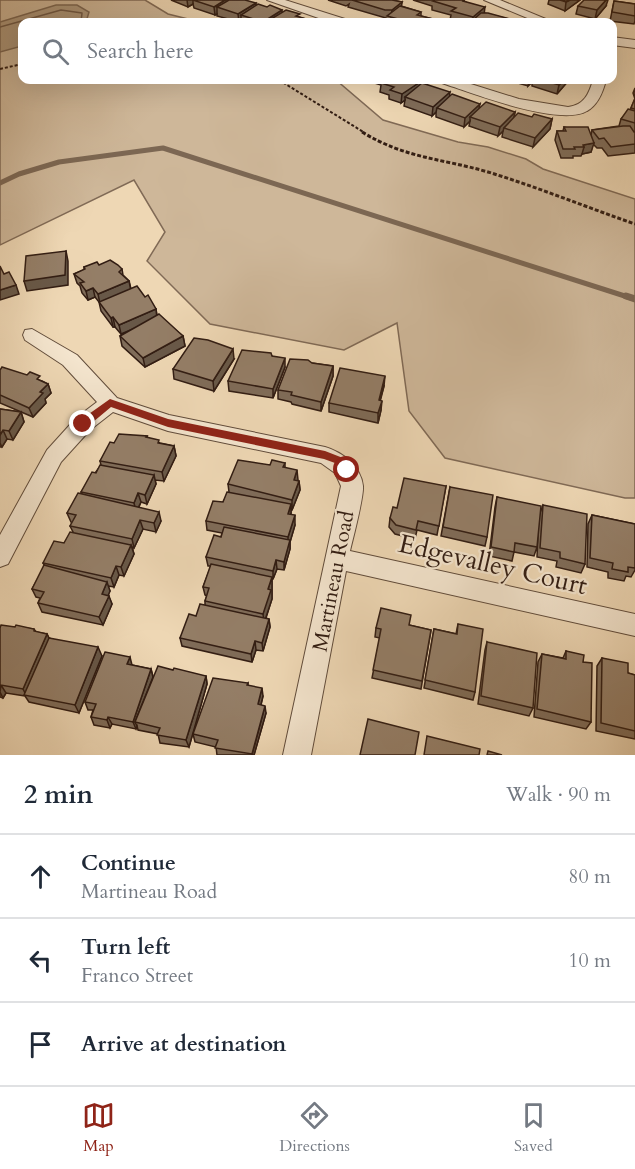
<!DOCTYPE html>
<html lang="en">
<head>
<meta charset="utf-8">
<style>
  body { margin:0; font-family:Cardo,serif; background:#f2f2f3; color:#1f2937 }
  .stop { position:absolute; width:18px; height:18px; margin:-14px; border:4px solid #8f2418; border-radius:50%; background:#fff }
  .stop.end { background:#8f2418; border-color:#fff; box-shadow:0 2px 6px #0008 }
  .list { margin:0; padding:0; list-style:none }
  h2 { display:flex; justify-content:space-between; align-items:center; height:78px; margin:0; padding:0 24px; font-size:26px }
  h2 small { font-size:20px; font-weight:400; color:#747a83 }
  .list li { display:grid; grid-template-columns:39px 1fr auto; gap:18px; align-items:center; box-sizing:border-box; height:84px; padding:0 24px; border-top:2px solid #e0e1e3 }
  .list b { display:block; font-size:22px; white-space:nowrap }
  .list p { margin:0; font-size:20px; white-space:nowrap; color:#747a83 }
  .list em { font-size:20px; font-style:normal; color:#747a83 }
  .icon { flex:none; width:33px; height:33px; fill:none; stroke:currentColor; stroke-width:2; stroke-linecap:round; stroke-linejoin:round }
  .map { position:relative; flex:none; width:635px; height:755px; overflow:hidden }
  .search { position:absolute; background:#fff; box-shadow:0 6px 24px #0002; left:18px; right:18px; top:18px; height:66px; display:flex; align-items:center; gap:15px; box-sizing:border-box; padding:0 21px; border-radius:12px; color:#747a83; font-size:22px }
  .sheet { height:330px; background:#fff }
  nav { display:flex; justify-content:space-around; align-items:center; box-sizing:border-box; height:84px; border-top:2px solid #e0e1e3; background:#fff; font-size:16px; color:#747a83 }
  nav a { display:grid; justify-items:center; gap:3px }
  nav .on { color:#8f2418 }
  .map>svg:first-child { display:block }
  .green { fill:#ceb799; stroke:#806a56; stroke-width:1.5 }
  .water { fill:#ae987d; stroke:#7c6753; stroke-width:1.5 }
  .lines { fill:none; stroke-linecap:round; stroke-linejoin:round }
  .shore { stroke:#705a48; stroke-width:1.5 }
  .stream-far1 { stroke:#7c6753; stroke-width:5 }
  .stream { stroke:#7c6753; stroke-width:7 }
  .minor-casing { stroke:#614c3b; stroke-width:2 }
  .path-far1 { stroke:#321d13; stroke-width:2; stroke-dasharray:3 2; stroke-linecap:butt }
  .path { stroke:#321d13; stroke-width:3; stroke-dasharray:4 2; stroke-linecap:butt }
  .minor { fill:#f4e5ce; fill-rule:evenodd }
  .wall { fill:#7f6c59; stroke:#321d13; stroke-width:1.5 }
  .shaded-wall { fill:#685848; stroke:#321d13; stroke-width:1.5 }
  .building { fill:#947e67; stroke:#321d13; stroke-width:1.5 }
  .route { fill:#8f2418 }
  .labels { text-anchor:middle; stroke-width:4.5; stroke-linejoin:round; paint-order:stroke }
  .street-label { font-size:21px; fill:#321d13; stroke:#f4e5ce }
  .near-street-label { font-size:26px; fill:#321d13; stroke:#f4e5ce }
</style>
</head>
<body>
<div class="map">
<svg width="635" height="755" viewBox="0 0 635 755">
  <rect width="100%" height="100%" fill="#eed7b4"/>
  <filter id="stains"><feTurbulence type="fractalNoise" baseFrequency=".00333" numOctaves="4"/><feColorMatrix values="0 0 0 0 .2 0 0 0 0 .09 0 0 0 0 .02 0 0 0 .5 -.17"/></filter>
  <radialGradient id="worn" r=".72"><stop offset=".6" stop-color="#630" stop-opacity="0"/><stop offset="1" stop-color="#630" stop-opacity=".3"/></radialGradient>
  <polygon class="green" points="0,0 145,0 168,14 200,22 22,22 22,80 336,80 383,120 458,142 488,147 526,159 543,169 635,199 635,498 625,498 445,458 409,411 397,323 344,350 210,324 147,261 165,232 134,180 0,245"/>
  <polygon class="water" points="56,5 77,5 89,12 86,22 22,22 22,46 0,52 0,22"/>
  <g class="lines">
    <polyline class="shore" points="0,27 61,10 82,13 81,22"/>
    <polyline class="stream-far1" points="0,183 19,174 59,162 163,148 631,298"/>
    <polyline class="stream" points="626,296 635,299"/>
    <g class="minor-casing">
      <g id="minor">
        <polygon points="267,0 285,0 345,19 347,22 330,22"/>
        <polygon points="484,0 500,0 553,22 537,22"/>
        <polygon points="612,37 635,40 635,48 612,45"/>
        <path d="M440,80H458L519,99L568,107C584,105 589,94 593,80H606C603,92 598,105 587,111C560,127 472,93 442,83Z"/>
        <path d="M32,329L77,355L117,398L169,415L325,447C342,452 361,466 363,486C364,497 353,538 350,551L635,614V636L346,571L311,755H283L341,486L335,473L321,463L168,431L113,412L90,430L61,462L8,564L0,567V535L47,450L76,418L97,402L63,365L25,340L23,335L25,330Z"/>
      </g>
    </g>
    <g class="path-far1">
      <polyline points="0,69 22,64"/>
      <polyline points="279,80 365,133"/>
    </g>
    <path class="path" d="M362,132C407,159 440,158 488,172C537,187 586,207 635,224"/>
    <use href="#minor" class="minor"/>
  </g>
  <g class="wall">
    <polygon points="171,0 245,0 256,5 306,19 306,22 316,22 241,22 241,21 239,22 217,16 217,14 215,15 194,8 193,4 188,7"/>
    <polygon points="328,0 392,0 402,2 401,6 421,12 421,16 441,21 441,22 386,22 386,18 348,7 349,4 346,6"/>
    <polygon points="413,0 464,0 464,1 484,13 521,22 461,22 450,20 451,15 432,10 432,6"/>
    <polygon points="549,0 580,0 565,11 548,4"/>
    <polygon points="614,1 635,4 635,21 634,24 610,21"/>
    <polygon points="578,6 606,6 595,19 576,14"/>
    <polygon points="365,80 424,80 423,84 449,97 479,109 515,112 514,117 532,117 552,119 550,129 533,147 502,137 503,131 498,136 469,126 470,121 464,127 436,117 436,112 432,116 404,106 405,100 401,103 389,99 389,95 380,92 381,85"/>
    <polygon points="507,80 569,80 557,94 532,86 532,82 528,86"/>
    <polygon points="635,88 635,153 608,156 602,148 597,148 593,144 591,152 582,154 581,156 573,156 573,158 561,158 555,140 557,131 563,131 564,127 591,135 592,130 619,126 621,119 630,110 635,99 633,93"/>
    <polygon points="99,265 122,269 123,275 129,281 131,289 156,309 157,315 183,336 185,346 145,367 122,346 120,336 128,331 121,334 115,327 113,327 101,311 99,302 95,297 88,300 82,293 80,286 77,283 74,274 84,270 84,267"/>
    <polygon points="272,356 285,367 273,398 229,391 228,381"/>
    <polygon points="234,359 214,391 174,379 173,369"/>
    <polygon points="312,363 333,366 333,376 321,411 292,404 291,402 278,399 278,390"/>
    <polygon points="0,370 42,381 48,384 51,393 45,399 46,403 33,417 0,403"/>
    <polygon points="384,386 380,400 381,410 378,423 329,412 329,403"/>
    <polygon points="0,409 21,412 24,422 13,440 7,439 2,447 0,447"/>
    <polygon points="147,436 148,438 160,443 174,446 176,456 164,481 155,480 156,484 147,504 141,502 139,507 161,521 156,532 143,529 134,548 132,547 134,554 124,576 119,575 114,587 108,586 110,591 108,595 112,604 103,625 42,612 38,603 40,598 36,597 32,589 45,566 43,563 64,543 73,532 70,526 72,523 71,522 67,513 82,494 81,492 101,465 100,461 114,443"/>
    <polygon points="285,463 285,468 297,480 299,481 300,490 292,510 291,509 291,515 295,525 290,542 290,549 284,570 277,569 273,579 272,579 272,599 266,618 269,619 270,627 263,651 256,650 252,662 182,646 180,638 196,616 205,605 205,601 207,596 205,595 203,587 211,566 208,566 206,557 221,537 222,533 207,530 206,521 223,502 229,492 228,484 270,465"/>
    <polygon points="446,486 437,535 417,530 415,539 395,534 389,527 390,518 397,508"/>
    <polygon points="450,487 487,537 485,546 441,536"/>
    <polygon points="497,497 540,513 543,505 585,564 581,573 556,567 557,561 537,557 538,535 537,547 534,556 514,552 512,561 489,556 495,507"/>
    <polygon points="592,515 635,524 635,570 631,577 626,576 624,581 608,578 608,572 587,567 588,524"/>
    <polygon points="458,624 475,692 473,700 424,688 434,629 456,634"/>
    <polygon points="409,625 431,630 421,689 372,678 380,638 375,637 376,628"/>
    <polygon points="15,627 34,629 36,632 47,634 49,638 102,656 79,713 29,702 25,696 6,693 3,698 0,697 0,628"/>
    <polygon points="487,642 533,708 529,716 478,704 485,650"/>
    <polygon points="566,651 583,662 591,722 586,729 534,717 538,662 542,654 563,658"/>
    <polygon points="602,658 628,673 635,675 635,739 596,731 597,666"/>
    <polygon points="132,665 151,669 153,677 206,676 207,684 189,747 160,743 158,734 138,730 137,726 136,729 112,724 110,728 94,725 91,717 93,710 88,710 85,702"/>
    <polygon points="248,683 248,685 263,696 261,705 266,713 254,755 217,755 216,747 195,742 193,734"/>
  </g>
  <g class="shaded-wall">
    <polygon points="187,0 193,0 193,4 188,7"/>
    <polygon points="225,0 233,0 217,7 217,14 215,15 214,7"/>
    <polygon points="570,0 580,0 565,11 566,2"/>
    <polygon points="606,0 608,0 606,6 595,19 597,10"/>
    <polygon points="402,2 401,10 391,18 392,10"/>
    <polygon points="256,3 256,12 241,15 241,21 239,22 238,14"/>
    <polygon points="485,7 484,15 473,20 472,22 473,17"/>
    <polygon points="282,10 282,19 276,22 263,22"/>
    <polygon points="423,80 424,80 423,88 405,97 405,100 401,103 402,94"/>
    <polygon points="529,80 533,80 532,82 528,86"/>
    <polygon points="564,80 569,80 557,94 559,85"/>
    <polygon points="450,92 449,101 437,108 436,112 432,116 433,107"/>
    <polygon points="480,104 478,113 470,117 470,121 464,127 465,118"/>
    <polygon points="515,112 513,121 504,128 503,131 498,136 500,127"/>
    <polygon points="552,119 550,129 533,147 535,138"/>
    <polygon points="594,143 591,152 582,154 584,147 583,145"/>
    <polygon points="66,251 68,261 68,285 27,291 24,281"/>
    <polygon points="129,281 131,291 100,304 98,294"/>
    <polygon points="16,285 19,294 0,300 0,290"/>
    <polygon points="93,288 95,297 88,300 86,291"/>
    <polygon points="156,309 157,319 121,334 119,325"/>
    <polygon points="113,317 115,327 113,327 111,318"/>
    <polygon points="183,336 185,346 145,367 143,358"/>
    <polygon points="233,349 234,359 214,391 213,381"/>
    <polygon points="285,358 285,367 273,398 273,389"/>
    <polygon points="333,366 333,376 321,411 321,402"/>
    <polygon points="385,376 384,386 378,410 379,400"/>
    <polygon points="48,384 51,393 45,399 46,403 33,417 29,408 40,392"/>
    <polygon points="382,401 381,410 378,423 378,413"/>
    <polygon points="21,412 24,422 13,440 9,431"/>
    <polygon points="3,430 7,439 2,447 0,443 0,435"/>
    <polygon points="174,446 176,456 164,481 162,472"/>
    <polygon points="297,470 298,480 294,489 294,480"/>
    <polygon points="154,475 156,484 147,504 145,495"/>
    <polygon points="299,481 300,490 292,510 292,500"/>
    <polygon points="138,493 141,502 136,512 134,503"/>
    <polygon points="291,504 291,513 288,523 288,514"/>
    <polygon points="159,512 161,521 156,532 154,523"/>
    <polygon points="295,515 295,525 290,542 290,549 284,570 284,562 288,545 288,537"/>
    <polygon points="140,520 143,529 134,548 132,539"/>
    <polygon points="131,545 134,554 124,576 121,567"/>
    <polygon points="276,560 277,569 273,579 273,571"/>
    <polygon points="116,566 119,575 114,587 111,578"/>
    <polygon points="272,577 272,599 264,623 263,614 268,589"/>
    <polygon points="107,582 110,591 105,603 102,594"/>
    <polygon points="109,596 112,604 103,625 99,617"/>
    <polygon points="269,619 270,627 263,651 262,643"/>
    <polygon points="47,634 51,642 26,695 23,689"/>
    <polygon points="255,641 256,650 252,662 251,654"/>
    <polygon points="98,647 102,656 79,713 75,705"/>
    <polygon points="130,657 132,665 130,672 127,664"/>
    <polygon points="151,669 153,677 135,722 137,726 136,729 133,722"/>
    <polygon points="206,676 207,684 189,747 186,740"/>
    <polygon points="1,685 6,693 3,698 0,692"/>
    <polygon points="262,688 263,696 259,712 258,704"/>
    <polygon points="265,706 266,713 254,755 252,755"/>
    <polygon points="108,717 112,724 110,728 107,720"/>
  </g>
  <g class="building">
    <polygon points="193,0 225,0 214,7"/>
    <polygon points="229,0 245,0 256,3 238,14 217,7"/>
    <polygon points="352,0 392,0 402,2 392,10 385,10"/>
    <polygon points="435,0 464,0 463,1 485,7 473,17 451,11 456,8 433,1"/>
    <polygon points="560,0 570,0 566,2"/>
    <polygon points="584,0 606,0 597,10 578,6"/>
    <polygon points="614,1 635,4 635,16 612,12"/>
    <polygon points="258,4 267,7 270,5 282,10 263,22 241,15"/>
    <polygon points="400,6 421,12 417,15 441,21 439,22 409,22 387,16"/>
    <polygon points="286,10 300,14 296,16 306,19 300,22 266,22"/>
    <polygon points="481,13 488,13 521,22 483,22 473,20"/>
    <polygon points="385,80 423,80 402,94 390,90 394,87 381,83"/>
    <polygon points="542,80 564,80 559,85"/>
    <polygon points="422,83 450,92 433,107 405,97"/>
    <polygon points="452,94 480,104 465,118 437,108"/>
    <polygon points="635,98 635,109 631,108"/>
    <polygon points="486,102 515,112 500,127 470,117"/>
    <polygon points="628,109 635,111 635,123 621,119"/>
    <polygon points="518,113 532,117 534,114 552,119 535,138 504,128"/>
    <polygon points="623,126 630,126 634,132 635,132 635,144 611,147 604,138 599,139 592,130"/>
    <polygon points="564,127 588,127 594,143 583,145 584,147 574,147 575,149 563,149 557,131 566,131"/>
    <polygon points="66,251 65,275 24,281 26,256"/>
    <polygon points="110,260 118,265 122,269 119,272 129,281 98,294 93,288 86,291 80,283 84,282 74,274 85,269 84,267 97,262 99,265"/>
    <polygon points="0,266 4,274 9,272 16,285 0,290"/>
    <polygon points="137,286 145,297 148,295 156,309 119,325 113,317 111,318 99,302"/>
    <polygon points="159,314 183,336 143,358 120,336"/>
    <polygon points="194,338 208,340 233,349 213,381 173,369"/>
    <polygon points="242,350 271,353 272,356 285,358 273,389 228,381"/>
    <polygon points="290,359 308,360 312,363 333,366 321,402 291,395 292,392 278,390"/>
    <polygon points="2,367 27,375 30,372 40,376 37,379 48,384 40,392 43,393 29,408 0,395 0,370"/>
    <polygon points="340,368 385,376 379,400 382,401 378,413 329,403"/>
    <polygon points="0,409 21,412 9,431 3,430 0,435"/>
    <polygon points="119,434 147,436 146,437 159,440 158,443 174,446 162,472 100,461 110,442 114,443"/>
    <polygon points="238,460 270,465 272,460 285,463 283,467 297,470 294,480 299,481 292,500 228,484"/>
    <polygon points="100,465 154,475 145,495 138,493 134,503 81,492 92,472 96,473"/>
    <polygon points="404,478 446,486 439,526 418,521 416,530 396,525 390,518 393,507 397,508"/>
    <polygon points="450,487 493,495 487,537 443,527"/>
    <polygon points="227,492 291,504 288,514 295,515 288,537 206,521 213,501 223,502"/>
    <polygon points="78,493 159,512 154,523 140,520 132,539 70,526 76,515 67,513"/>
    <polygon points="497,497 541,506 537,547 515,543 514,552 491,547"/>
    <polygon points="543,505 587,514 585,564 560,558 560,552 540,548"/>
    <polygon points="592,515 635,524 635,568 628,567 628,572 612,569 613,563 590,558"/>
    <polygon points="224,527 290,540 284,562 276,560 273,571 206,557 214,535 221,537"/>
    <polygon points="70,532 131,545 121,567 116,566 111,578 43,563 54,541 64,543"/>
    <polygon points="211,564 272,577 268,589 271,590 263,614 205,601 209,588 203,587"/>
    <polygon points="44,565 107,582 102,594 109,596 99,617 38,603 44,592 32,589"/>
    <polygon points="200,604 269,619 262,643 255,641 251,654 180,638 189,614 196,616"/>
    <polygon points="381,608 411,615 409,625 431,630 422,681 373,670 381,629 376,628"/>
    <polygon points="458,624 483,629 475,692 425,680 434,629 457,634"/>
    <polygon points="1,625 15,627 16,625 34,629 34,631 47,634 23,689 1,685 0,687 0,628"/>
    <polygon points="49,638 98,647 75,705 24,695"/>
    <polygon points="487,642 537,653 533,708 481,696"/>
    <polygon points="566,651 584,655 583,662 592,663 591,722 537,709 542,654 566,659"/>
    <polygon points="105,652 130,657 127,664 151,669 133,722 108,717 107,720 91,717 96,704 85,702"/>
    <polygon points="602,658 628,663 628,673 635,675 635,731 601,723"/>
    <polygon points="158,666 173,670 174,668 206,676 186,740 157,735 160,728 135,722"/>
    <polygon points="213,678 248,683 247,685 262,688 258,704 265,706 252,754 215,748 218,740 193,734"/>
    <polygon points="368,719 419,732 415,755 360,755"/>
    <polygon points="427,736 480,749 479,755 424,755"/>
    <polygon points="488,751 502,755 487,755"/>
  </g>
  <polygon class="route" points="110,399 168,419 325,451 343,458 352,470 347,474 335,463 324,459 168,427 111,407 87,427 79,427 79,421"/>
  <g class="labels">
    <g class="street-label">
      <text transform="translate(333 581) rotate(-79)" y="7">Martineau Road</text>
    </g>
    <g class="near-street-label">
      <text transform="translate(493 564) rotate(13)" y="9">Edgevalley Court</text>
    </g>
  </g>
  <rect width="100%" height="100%" filter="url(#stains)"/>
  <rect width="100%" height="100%" fill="url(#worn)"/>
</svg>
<div class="stop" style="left:347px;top:470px"></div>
<div class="stop end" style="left:83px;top:424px"></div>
<div class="search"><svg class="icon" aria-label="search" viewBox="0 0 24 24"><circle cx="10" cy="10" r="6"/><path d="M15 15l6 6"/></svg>Search here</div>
</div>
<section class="sheet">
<h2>2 min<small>Walk · 90 m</small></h2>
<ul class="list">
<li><svg class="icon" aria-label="ahead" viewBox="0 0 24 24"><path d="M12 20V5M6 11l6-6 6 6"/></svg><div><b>Continue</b><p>Martineau Road</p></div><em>80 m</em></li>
<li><svg class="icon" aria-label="left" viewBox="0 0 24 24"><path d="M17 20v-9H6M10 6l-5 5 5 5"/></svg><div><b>Turn left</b><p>Franco Street</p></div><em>10 m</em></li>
<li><svg class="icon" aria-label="arrive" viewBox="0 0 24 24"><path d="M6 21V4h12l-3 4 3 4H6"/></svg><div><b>Arrive at destination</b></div></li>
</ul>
</section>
<nav>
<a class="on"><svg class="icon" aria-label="map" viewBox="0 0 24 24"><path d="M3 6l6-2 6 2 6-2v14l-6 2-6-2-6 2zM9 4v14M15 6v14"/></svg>Map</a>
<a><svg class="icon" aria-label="directions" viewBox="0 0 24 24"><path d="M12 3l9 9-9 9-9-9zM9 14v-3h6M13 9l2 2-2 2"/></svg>Directions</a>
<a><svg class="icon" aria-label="saved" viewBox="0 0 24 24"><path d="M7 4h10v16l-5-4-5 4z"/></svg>Saved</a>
</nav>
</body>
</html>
